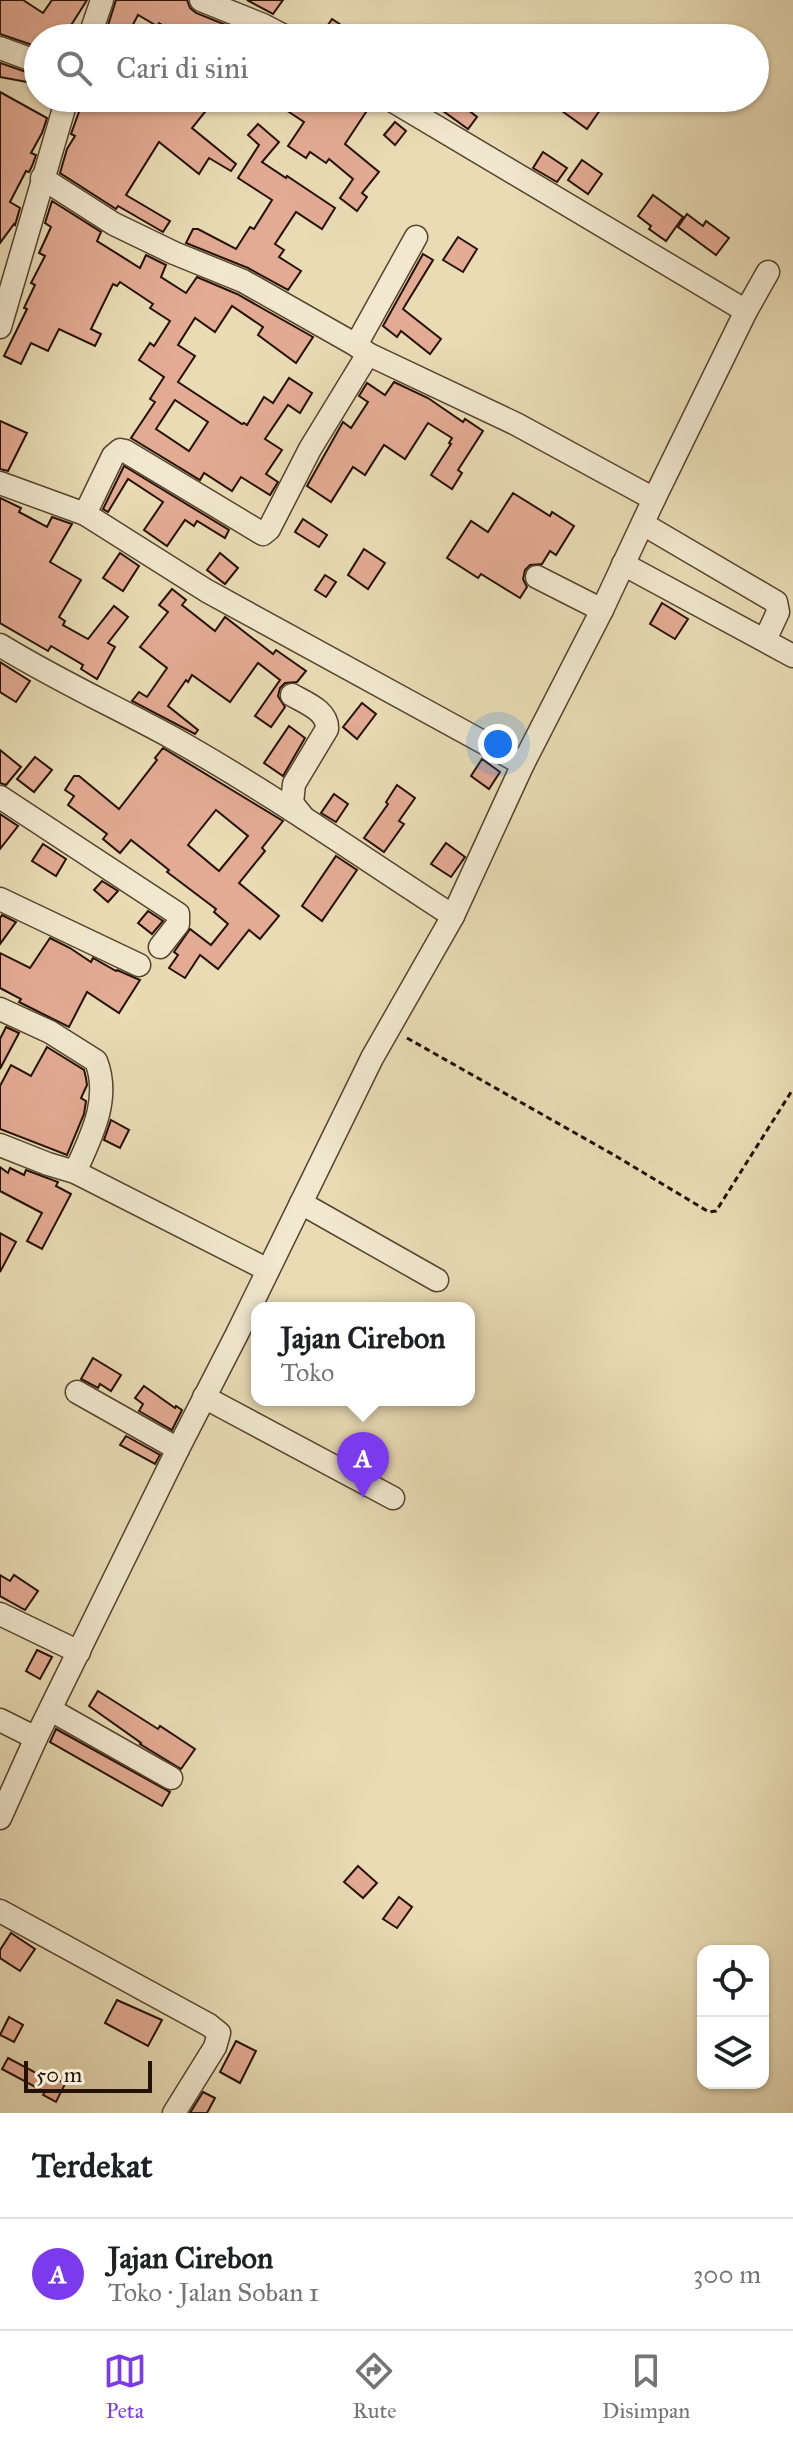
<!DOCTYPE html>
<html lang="id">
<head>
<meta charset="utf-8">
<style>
  body { margin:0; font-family:"IM FELL Great Primer",serif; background:#f2f2f2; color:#202124 }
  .controls { position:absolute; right:24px; bottom:24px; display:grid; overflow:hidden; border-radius:16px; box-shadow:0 2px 6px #0004 }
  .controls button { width:72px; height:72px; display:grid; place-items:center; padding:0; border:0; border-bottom:2px solid #e0e0e0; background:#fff; color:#202124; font:40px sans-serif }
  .scale { position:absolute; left:24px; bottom:20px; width:128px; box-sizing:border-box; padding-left:8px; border:4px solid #251100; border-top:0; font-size:22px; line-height:28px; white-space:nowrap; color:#251100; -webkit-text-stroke:6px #f1e8cf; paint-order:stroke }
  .you { position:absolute; left:498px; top:744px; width:28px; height:28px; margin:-20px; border:6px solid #fff; border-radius:50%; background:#1a73e8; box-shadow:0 0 0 12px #1a73e833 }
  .badge { display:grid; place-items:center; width:52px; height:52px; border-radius:50%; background:#7c3aed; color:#fff; font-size:26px; font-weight:700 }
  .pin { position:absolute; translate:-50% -66px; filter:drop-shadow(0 2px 4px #0008) }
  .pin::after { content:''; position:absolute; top:42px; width:28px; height:24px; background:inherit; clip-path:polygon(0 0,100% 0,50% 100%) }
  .popup { position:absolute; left:251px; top:1302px; width:224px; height:104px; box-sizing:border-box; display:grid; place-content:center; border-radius:16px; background:#fff; filter:drop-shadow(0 2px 6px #0005); font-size:26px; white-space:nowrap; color:#757577 }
  .popup b { font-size:30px; color:#202124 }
  .popup::after { content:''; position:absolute; left:50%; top:100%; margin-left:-16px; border:16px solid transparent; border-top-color:#fff }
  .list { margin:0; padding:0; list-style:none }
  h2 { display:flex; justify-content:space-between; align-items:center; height:104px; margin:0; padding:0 32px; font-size:34px }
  h2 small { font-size:26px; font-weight:400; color:#757577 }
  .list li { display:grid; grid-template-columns:52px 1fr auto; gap:24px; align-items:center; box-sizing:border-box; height:112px; padding:0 32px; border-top:2px solid #e0e0e0 }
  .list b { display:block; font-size:30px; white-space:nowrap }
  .list p { margin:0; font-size:26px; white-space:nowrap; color:#757577 }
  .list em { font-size:26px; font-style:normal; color:#757577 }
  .icon { flex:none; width:44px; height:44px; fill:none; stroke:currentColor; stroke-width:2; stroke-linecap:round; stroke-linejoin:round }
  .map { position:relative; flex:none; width:793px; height:2113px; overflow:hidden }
  .search { position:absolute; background:#fff; box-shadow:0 2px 6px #0004; left:24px; right:24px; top:24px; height:88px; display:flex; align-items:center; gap:20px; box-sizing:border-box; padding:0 28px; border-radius:44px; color:#757577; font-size:30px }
  .sheet { height:216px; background:#fff }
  nav { display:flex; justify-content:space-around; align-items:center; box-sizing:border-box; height:112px; border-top:2px solid #e0e0e0; background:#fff; font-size:22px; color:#757577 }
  nav a { display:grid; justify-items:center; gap:4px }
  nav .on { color:#7c3aed }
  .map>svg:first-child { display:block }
  .building { fill:#e3ab94; stroke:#251100; stroke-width:2; fill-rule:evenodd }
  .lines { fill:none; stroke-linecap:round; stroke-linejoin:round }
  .minor-casing { stroke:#56442d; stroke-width:25 }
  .path { stroke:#251100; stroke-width:3; stroke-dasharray:6 4; stroke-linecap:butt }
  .minor { stroke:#f1e8cf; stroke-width:22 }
</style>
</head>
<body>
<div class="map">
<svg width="793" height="2113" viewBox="0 0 793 2113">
  <rect width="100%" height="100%" fill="#e9dcb5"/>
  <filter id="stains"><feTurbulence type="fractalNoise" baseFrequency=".0025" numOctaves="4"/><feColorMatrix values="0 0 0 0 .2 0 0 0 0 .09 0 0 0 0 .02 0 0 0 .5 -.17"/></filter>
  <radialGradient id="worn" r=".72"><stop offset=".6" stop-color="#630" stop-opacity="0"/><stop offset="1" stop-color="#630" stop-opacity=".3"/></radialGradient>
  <g class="building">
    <polygon points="0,0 23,0 43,13 52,0 87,0 63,38 38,38 38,47 0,34"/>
    <polygon points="116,0 187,0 190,8 196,13 258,38 183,38 159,23 157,26 138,15 126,38 104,38"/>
    <polygon points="247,0 283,0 273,14"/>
    <polygon points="332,19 361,38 319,38"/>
    <polygon points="0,63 38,76 38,84 0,77"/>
    <polygon points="0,92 47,118 42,133 31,153 36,155 32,166 29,172 26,171 10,202 20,208 15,225 14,224 0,243"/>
    <polygon points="84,98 172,98 181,105 186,98 197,98 209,107 192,128 236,164 231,171 209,158 199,174 159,142 126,195 170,221 163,232 118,206 116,209 60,173 67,149 75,136 71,134"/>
    <polygon points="268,98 342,98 350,104 354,98 358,98 370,106 345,144 379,172 362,193 367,197 357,211 340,198 353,179 329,159 326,163 310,152 306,158 288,146 304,122"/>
    <polygon points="425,98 453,98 477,117 468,129"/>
    <polygon points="572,98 583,98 600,110 587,129 562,111"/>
    <polygon points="395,122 406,131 395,145 384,135"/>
    <polygon points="258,124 279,142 262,162 286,178 287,176 335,208 322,229 296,212 275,244 284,250 279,257 301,271 288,290 248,268 186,243 193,229 198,229 236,249 250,227 254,229 272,200 238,178 259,145 248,135"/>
    <polygon points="543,152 567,168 557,182 533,168"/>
    <polygon points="582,160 602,174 588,194 568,180"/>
    <polygon points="653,195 683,217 666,241 649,229 651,226 638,216"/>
    <path d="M52,201L101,232L97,241L140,268L146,255L166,265L161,277L186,293L197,277L237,294L313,337L296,363L258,335L263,327L232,306L215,332L195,318L178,345L195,356L178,382L242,424L244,423L247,425L264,397L273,403L289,378L312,393L300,413L288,405L265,439L282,450L266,474L278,482L270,495L241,477L232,491L204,473L200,480L131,438L155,402L150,399L164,377L139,360L150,343L154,346L170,321L150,308L153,304L120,282L117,286L113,284L91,329L101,334L95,346L59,329L48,351L31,343L21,364L4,356L27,309L24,308L35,285L31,283L45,256L39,253L51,227L45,223ZM175,400L208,422L189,451L156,429Z"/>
    <polygon points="687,214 703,226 706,221 729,238 716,255 678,227"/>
    <polygon points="458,237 477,249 463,272 443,260"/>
    <polygon points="423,254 433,260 403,309 441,339 430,354 401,331 397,337 383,326"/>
    <polygon points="394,382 428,398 463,422 465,419 483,431 458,470 462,473 452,489 431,475 451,444 449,443 452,438 428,423 405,459 384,445 365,475 353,467 331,502 307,486 343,422 351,428 368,402 359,396 367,383 385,395"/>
    <polygon points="0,421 27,433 8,471 0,469"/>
    <polygon points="124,466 229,530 225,538 197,521 194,526 185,520 167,546 144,530 163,502 128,479 108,512 103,509"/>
    <polygon points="513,493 550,516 552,512 574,526 556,555 550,551 542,564 530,565 525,570 523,579 527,587 520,598 481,574 478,578 447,558 471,521 488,532"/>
    <polygon points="0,498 21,508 19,512 47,527 52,517 72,524 50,562 81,580 59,617 65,621 63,625 88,639 114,606 128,617 108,643 115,647 97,679 81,669 83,665 51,646 48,651 0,623"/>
    <polygon points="303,519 327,535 319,547 295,532"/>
    <polygon points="364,549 385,563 368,589 348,575"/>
    <polygon points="120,553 139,566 123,591 103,578"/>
    <polygon points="220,553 238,568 225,584 207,570"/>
    <polygon points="325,575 336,582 326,597 315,590"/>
    <polygon points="172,589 186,600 182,605 215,631 225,617 273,654 276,650 306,671 297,682 285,683 280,688 278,696 285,707 271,727 255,716 280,680 258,663 230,702 192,675 188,682 186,680 168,706 198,730 195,734 132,701 139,692 147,697 167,668 140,647 168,612 159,605"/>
    <polygon points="662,603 688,619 675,639 650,624"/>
    <polygon points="0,662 30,681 16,702 0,692"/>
    <polygon points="362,703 376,714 357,739 343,727"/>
    <polygon points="289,726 305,738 283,776 264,763"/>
    <path d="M163,748L283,821L262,848L265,851L239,883L279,916L260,939L249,930L218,969L200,955L185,978L169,968L178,955L174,952L190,929L211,945L228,924L214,912L216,909L167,872L169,870L131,840L120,853L103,839L107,834L68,805L74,796L65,790L74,776H79L119,809L157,760L155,758ZM216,810L248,836L219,871L188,845Z"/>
    <polygon points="0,750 21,767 6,785 0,783"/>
    <polygon points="35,757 52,770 34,792 17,779"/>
    <polygon points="482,759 500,772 489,789 471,776"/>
    <polygon points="397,785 415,798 399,821 404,824 384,852 364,838 388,804 386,802"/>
    <polygon points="334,794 348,804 336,822 321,813"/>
    <polygon points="0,814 18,826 0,849"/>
    <polygon points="446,843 465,857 451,877 431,864"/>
    <polygon points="43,844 66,859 56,876 32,861"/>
    <polygon points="336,856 357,870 322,921 302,906"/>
    <polygon points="102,881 118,891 108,902 94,890"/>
    <polygon points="148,911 163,921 152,934 138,923"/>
    <polygon points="2,915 16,922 0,944 0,918"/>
    <polygon points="50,938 70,948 91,962 93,958 116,971 117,970 140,980 119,1013 87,992 69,1027 19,1002 21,999 0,988 0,953 30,968"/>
    <polygon points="6,1027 19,1033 0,1069 0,1039"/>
    <polygon points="47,1047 84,1070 86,1078 87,1085 81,1098 86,1101 84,1114 67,1155 0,1129 0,1086 11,1065 31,1076"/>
    <polygon points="111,1120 129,1130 120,1148 104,1140"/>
    <polygon points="0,1167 8,1173 10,1168 24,1175 26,1170 58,1182 56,1186 71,1194 42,1249 27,1241 42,1213 0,1191"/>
    <polygon points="0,1233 16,1242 0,1272"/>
    <polygon points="93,1358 121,1375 111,1391 100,1384 98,1388 81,1379"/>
    <polygon points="144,1386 175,1408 176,1406 182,1410 172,1430 139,1411 143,1404 135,1398"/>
    <polygon points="126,1436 160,1455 155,1464 120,1445"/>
    <polygon points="0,1575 10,1581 14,1575 38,1591 25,1610 0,1596"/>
    <polygon points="37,1650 52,1657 40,1679 26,1671"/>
    <polygon points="98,1691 158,1729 160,1726 195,1749 181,1769 140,1744 141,1743 89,1706"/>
    <polygon points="56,1729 170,1792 162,1806 50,1742"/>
    <polygon points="358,1866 377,1883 363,1898 344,1882"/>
    <polygon points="399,1897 412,1907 397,1928 383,1919"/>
    <polygon points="11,1933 35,1949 20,1971 0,1958 0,1950"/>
    <polygon points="117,2000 162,2020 148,2046 105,2023"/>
    <polygon points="9,2017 23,2025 14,2042 0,2035"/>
    <polygon points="236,2041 256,2051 240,2083 220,2072"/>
    <polygon points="8,2058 51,2081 53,2077 65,2084 56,2102 43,2095 45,2092 2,2069"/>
    <polygon points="203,2092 215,2098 207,2113 190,2113"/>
  </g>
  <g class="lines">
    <g class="minor-casing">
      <g id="minor">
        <polyline points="201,0 263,25 288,38"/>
        <polyline points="89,38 102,0"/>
        <polyline points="0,48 38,62"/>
        <polyline points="388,98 746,311"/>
        <polyline points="0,327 67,98"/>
        <polyline points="356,345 416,237"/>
        <polyline points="0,483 85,514 113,456 120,450 125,451 263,534 269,529 310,449 368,354"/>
        <polyline points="654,499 746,311 768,272"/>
        <polyline points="85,514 207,591 523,764"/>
        <polyline points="643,524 776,602 778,612 765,640"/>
        <polyline points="623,564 793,656"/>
        <polyline points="537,577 602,610"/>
        <path d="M0,645C55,679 114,706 171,737C268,791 360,856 453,916"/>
        <path d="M292,695C306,703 328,711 327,729L294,784L292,803L304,818"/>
        <polyline points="0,797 178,914 178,924 160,947"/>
        <polyline points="0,899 139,965"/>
        <path d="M0,1009L50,1032L96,1061C111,1099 91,1137 75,1172"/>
        <polyline points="0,1145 48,1164 75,1172 268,1270"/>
        <polyline points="301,1203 437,1280"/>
        <polyline points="77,1392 178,1449"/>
        <polyline points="204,1397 393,1498"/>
        <polyline points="0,1614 79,1652"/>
        <polyline points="51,1710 171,1778"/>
        <polyline points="0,1720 36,1738"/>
        <polyline points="0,1818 36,1738 178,1449 237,1334 372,1058 453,916 523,764 602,610 654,499 516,424 368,354 356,345 243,281 174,253 114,224 42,178"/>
        <polyline points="0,1911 209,2025 219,2033 215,2047 174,2113"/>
      </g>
    </g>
    <polyline class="path" points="407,1038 614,1155 709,1212 716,1211 718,1208 793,1089"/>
    <use href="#minor" class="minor"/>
  </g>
  <rect width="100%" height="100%" filter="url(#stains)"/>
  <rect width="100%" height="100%" fill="url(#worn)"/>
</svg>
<div class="controls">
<button><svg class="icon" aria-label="locate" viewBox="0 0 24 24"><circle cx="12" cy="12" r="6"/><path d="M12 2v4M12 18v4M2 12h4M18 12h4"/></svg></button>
<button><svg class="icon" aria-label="layers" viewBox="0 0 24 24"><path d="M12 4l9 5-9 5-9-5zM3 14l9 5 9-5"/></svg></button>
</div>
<div class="scale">50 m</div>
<div class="you"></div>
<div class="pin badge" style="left:363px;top:1498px">A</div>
<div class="popup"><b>Jajan Cirebon</b>Toko</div>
<div class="search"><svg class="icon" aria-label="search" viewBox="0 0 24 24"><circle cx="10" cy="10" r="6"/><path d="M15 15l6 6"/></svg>Cari di sini</div>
</div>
<section class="sheet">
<h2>Terdekat<small></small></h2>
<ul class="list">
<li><span class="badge">A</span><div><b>Jajan Cirebon</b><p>Toko · Jalan Soban 1</p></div><em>300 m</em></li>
</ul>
</section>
<nav>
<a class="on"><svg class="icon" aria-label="map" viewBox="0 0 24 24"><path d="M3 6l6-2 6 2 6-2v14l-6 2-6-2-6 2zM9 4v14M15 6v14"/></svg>Peta</a>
<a><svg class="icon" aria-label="directions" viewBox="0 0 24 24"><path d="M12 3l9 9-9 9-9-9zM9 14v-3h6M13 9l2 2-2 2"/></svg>Rute</a>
<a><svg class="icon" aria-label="saved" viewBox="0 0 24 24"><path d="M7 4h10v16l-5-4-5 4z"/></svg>Disimpan</a>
</nav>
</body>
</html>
